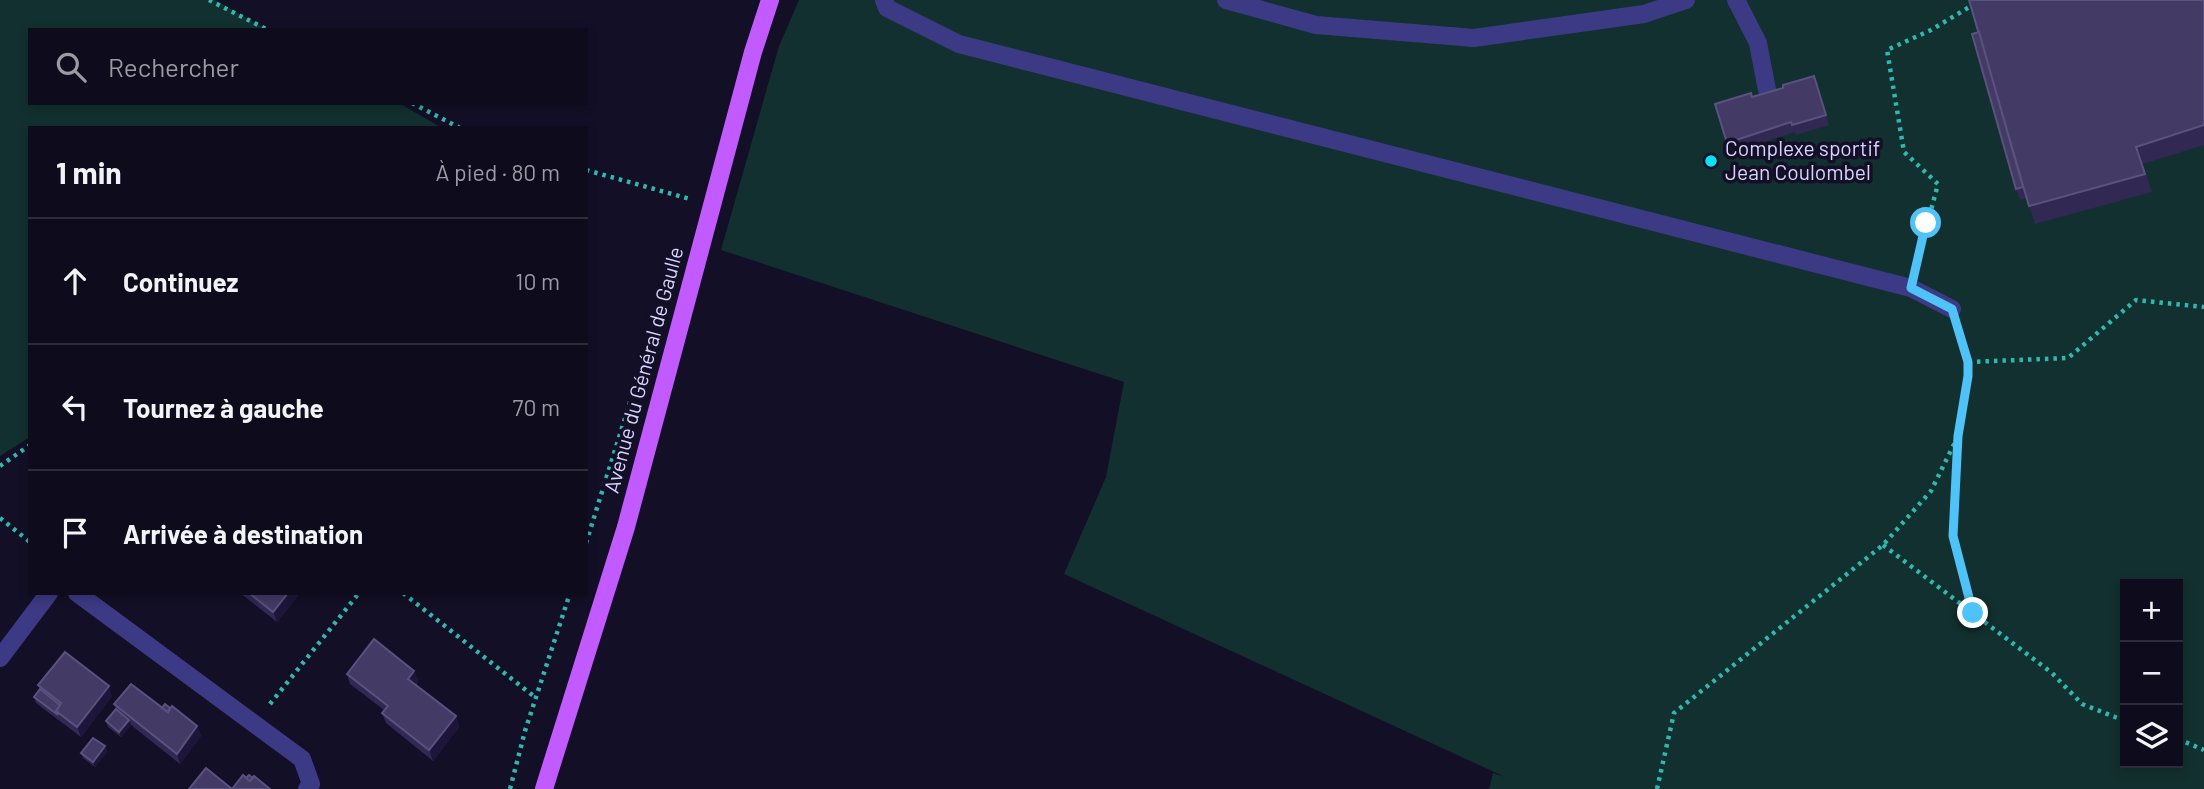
<!DOCTYPE html>
<html lang="fr">
<head>
<meta charset="utf-8">
<style>
  body { margin:0; font-family:Barlow,sans-serif; background:#1c1929; color:#f1f3f6 }
  .controls { position:absolute; right:21px; bottom:21px; display:grid; overflow:hidden; border-radius:0px; box-shadow:0 4px 10px #0003 }
  .controls button { width:63px; height:63px; display:grid; place-items:center; padding:0; border:0; border-bottom:2px solid #2e2b3b; background:#0e0b1c; color:#f1f3f6; font:35px sans-serif }
  .stop { position:absolute; width:21px; height:21px; margin:-16px; border:5px solid #4fc3f7; border-radius:50%; background:#fff }
  .stop.end { background:#4fc3f7; border-color:#fff; box-shadow:0 2px 7px #0008 }
  .list { margin:0; padding:0; list-style:none }
  h2 { display:flex; justify-content:space-between; align-items:center; height:91px; margin:0; padding:0 28px; font-size:30px }
  h2 small { font-size:23px; font-weight:400; color:#9b9ba3 }
  .list li { display:grid; grid-template-columns:46px 1fr auto; gap:21px; align-items:center; box-sizing:border-box; height:126px; padding:0 28px; border-top:2px solid #2e2b3b }
  .list b { display:block; font-size:26px; white-space:nowrap }
  .list em { font-size:23px; font-style:normal; color:#9b9ba3 }
  .icon { flex:none; width:38px; height:38px; fill:none; stroke:currentColor; stroke-width:2; stroke-linecap:round; stroke-linejoin:round }
  .map { position:relative; flex:none; width:2204px; height:789px; overflow:hidden }
  .search { position:absolute; background:#0e0b1c; box-shadow:0 4px 10px #0003; left:28px; top:28px; width:560px; height:77px; display:flex; align-items:center; gap:18px; box-sizing:border-box; padding:0 24px; border-radius:0px; color:#9b9ba3; font-size:26px }
  .panel { position:absolute; background:#0e0b1c; box-shadow:0 4px 10px #0003; left:28px; top:126px; width:560px; height:469px; border-radius:0px }
  .map>svg:first-child { display:block }
  .green { fill:#12302f; fill-rule:evenodd }
  .lines { fill:none; stroke-linecap:round; stroke-linejoin:round }
  .path { stroke:#2fb8b0; stroke-width:4.5; stroke-dasharray:3.5 5; stroke-linecap:butt }
  .minor { stroke:#3d3a85; stroke-width:18 }
  .major { stroke:#c25bff; stroke-width:18 }
  .wall { fill:#312854 }
  .shaded-wall { fill:#1d163a }
  .building { fill:#433a66; stroke:#5a527e; stroke-width:2 }
  .route { stroke:#4fc3f7; stroke-width:9 }
  .poi-dot { fill:#00e5ff; stroke:#130f26; stroke-width:2.5 }
  .labels { text-anchor:middle; stroke-width:7; stroke-linejoin:round; paint-order:stroke }
  .poi-label { font-size:21px; fill:#d9d4ff; stroke:#130f26; text-anchor:start }
  .street-label { font-size:21px; fill:#d9d4ff; stroke:#130f26 }
</style>
</head>
<body>
<div class="map">
<svg width="2204" height="789" viewBox="0 0 2204 789">
  <rect width="100%" height="100%" fill="#130f26"/>
  <g class="green">
    <polygon points="0,0 215,0 268,30 30,30 30,103 399,103 442,128 30,128 30,437 0,456"/>
    <path d="M799,0H2204V789H1489L1493,773L1505,777L1064,574L1106,477L1124,382L721,250L779,46ZM2125,584H2178V763H2125Z"/>
  </g>
  <g class="lines">
    <g class="path">
      <polyline points="209,0 268,30"/>
      <polyline points="412,103 460,128"/>
      <polyline points="586,170 690,199"/>
      <polyline points="1916,266 1938,184 1904,152 1887,50 1931,30 1981,0"/>
      <polyline points="1958,330 1968,362 2068,358 2136,300 2204,307"/>
      <polyline points="1957,440 1953,536 1973,611"/>
      <polyline points="0,466 30,445"/>
      <polyline points="0,518 30,542"/>
      <polyline points="586,543 636,383"/>
      <polyline points="1883,545 2052,673 2082,704 2125,721"/>
      <polyline points="403,593 536,698"/>
      <polyline points="270,704 359,593"/>
      <polyline points="2178,739 2204,750"/>
      <polyline points="510,789 525,731 570,593"/>
      <polyline points="1657,789 1674,713 1883,545 1931,491 1958,436 1968,376 1968,362"/>
    </g>
    <g class="minor">
      <polyline points="884,0 887,8 959,44 1911,288 1952,309"/>
      <polyline points="1226,0 1316,25 1474,38 1644,14 1686,0"/>
      <polyline points="1736,0 1758,43 1767,90"/>
      <polyline points="77,593 302,759 311,784 307,789"/>
      <polyline points="0,658 49,593"/>
    </g>
    <polyline class="major" points="544,789 626,527 753,52 770,0"/>
  </g>
  <g class="wall">
    <polygon points="2204,0 2204,145 2143,164 2152,192 2035,224 2026,198 2020,200 2016,189 1979,32"/>
    <polygon points="1814,76 1829,125 1796,135 1795,132 1730,153 1727,143 1752,97 1783,88"/>
    <polygon points="240,593 300,593 277,622"/>
    <polygon points="414,671 418,681 416,685 456,716 459,727 433,761 386,723 382,713 384,710 350,684 347,674"/>
    <polygon points="38,685 112,696 81,737 36,703 34,697 40,689"/>
    <polygon points="114,704 170,708 197,726 201,736 180,764 131,725 121,737 108,727 106,721 116,709"/>
    <polygon points="105,746 107,752 95,767 83,758 81,753"/>
  </g>
  <g class="shaded-wall">
    <polygon points="288,593 300,593 277,622 273,612"/>
    <polygon points="414,671 418,681 412,689 408,679"/>
    <polygon points="109,686 112,696 81,737 77,727"/>
    <polygon points="456,716 459,727 433,761 429,750"/>
    <polygon points="129,720 131,725 121,737 119,732"/>
    <polygon points="197,726 201,736 180,764 177,754"/>
    <polygon points="105,746 107,752 95,767 93,762"/>
  </g>
  <g class="building">
    <polygon points="1969,0 2204,0 2204,125 2136,147 2145,174 2029,206"/>
    <polygon points="1979,32 2023,187 2016,189 1972,34"/>
    <polygon points="1814,76 1826,115 1792,125 1791,122 1727,143 1715,104 1751,93 1752,97 1783,88 1783,85"/>
    <polygon points="249,593 288,593 273,612"/>
    <polygon points="374,639 414,671 408,679 456,716 429,750 382,713 388,706 347,674"/>
    <polygon points="65,652 109,686 77,727 56,711 61,703 38,685"/>
    <polygon points="131,684 168,712 172,706 197,726 177,754 114,704"/>
    <polygon points="40,689 60,705 56,711 58,715 34,697"/>
    <polygon points="165,704 170,708 168,712 162,708"/>
    <polygon points="116,709 129,720 119,732 106,721"/>
    <polygon points="93,738 105,746 93,762 81,753"/>
    <polygon points="206,768 232,789 243,775 250,781 254,776 270,789 189,789"/>
    <polygon points="249,775 253,778 250,781 246,778"/>
  </g>
  <g class="lines">
    <polyline class="route" points="1926,223 1911,288 1952,309 1968,362 1968,376 1958,436 1953,536 1973,613"/>
  </g>
  <circle class="poi-dot" cx="1711" cy="161" r="7"/>
  <g class="labels">
    <g class="poi-label">
      <text x="1725" y="156">Complexe sportif<tspan x="1725" dy="24">Jean Coulombel</tspan></text>
    </g>
    <g class="street-label">
      <text transform="translate(644 370) rotate(-75)" y="7">Avenue du Général de Gaulle</text>
    </g>
  </g>
</svg>
<div class="controls">
<button>+</button>
<button>−</button>
<button><svg class="icon" aria-label="layers" viewBox="0 0 24 24"><path d="M12 4l9 5-9 5-9-5zM3 14l9 5 9-5"/></svg></button>
</div>
<div class="stop" style="left:1926px;top:223px"></div>
<div class="stop end" style="left:1973px;top:613px"></div>
<div class="search"><svg class="icon" aria-label="search" viewBox="0 0 24 24"><circle cx="10" cy="10" r="6"/><path d="M15 15l6 6"/></svg>Rechercher</div>
<section class="panel">
<h2>1 min<small>À pied · 80 m</small></h2>
<ul class="list">
<li><svg class="icon" aria-label="ahead" viewBox="0 0 24 24"><path d="M12 20V5M6 11l6-6 6 6"/></svg><div><b>Continuez</b></div><em>10 m</em></li>
<li><svg class="icon" aria-label="left" viewBox="0 0 24 24"><path d="M17 20v-9H6M10 6l-5 5 5 5"/></svg><div><b>Tournez à gauche</b></div><em>70 m</em></li>
<li><svg class="icon" aria-label="arrive" viewBox="0 0 24 24"><path d="M6 21V4h12l-3 4 3 4H6"/></svg><div><b>Arrivée à destination</b></div></li>
</ul>
</section>
</div>
</body>
</html>
